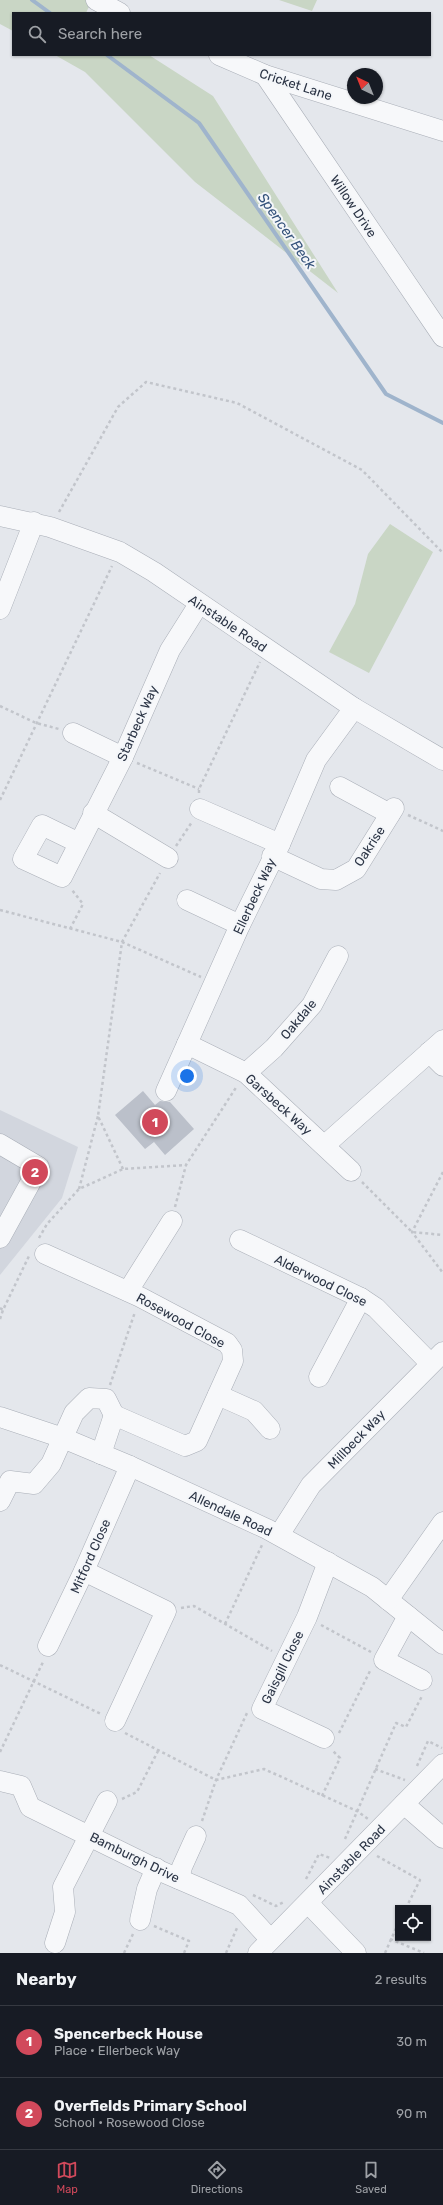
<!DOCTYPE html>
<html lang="en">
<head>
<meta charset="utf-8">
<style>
  body { margin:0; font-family:Rubik,sans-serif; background:#20242c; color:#f1f3f6 }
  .controls { position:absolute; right:12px; bottom:12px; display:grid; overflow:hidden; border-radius:0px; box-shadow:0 1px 3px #0004 }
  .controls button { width:36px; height:36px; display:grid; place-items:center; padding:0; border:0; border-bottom:1px solid #363941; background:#171b24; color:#f1f3f6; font:20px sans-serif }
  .compass { position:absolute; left:347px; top:68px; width:36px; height:36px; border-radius:50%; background:#171b24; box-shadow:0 1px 3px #0004; rotate:317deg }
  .you { position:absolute; left:187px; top:1076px; width:14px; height:14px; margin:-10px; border:3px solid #fff; border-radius:50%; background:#1a73e8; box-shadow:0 0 0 6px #1a73e833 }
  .badge { display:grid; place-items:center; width:26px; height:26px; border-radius:50%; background:#d1495b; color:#fff; font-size:13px; font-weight:700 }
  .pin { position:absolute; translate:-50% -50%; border:2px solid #fff; box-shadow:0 1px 4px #0006 }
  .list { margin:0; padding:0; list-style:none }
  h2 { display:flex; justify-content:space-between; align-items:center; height:52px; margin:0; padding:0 16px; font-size:17px }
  h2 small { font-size:13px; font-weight:400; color:#9ea1a6 }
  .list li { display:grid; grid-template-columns:26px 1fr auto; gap:12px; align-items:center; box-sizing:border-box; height:72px; padding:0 16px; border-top:1px solid #363941 }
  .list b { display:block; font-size:15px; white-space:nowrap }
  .list p { margin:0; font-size:13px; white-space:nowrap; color:#9ea1a6 }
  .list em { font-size:13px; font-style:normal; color:#9ea1a6 }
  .icon { flex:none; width:22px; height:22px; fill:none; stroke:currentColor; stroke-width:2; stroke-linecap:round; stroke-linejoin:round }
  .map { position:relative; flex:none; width:443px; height:1953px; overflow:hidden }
  .search { position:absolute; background:#171b24; box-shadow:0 1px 3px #0004; left:12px; right:12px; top:12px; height:44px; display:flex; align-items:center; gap:10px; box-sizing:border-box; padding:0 14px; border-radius:0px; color:#9ea1a6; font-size:15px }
  .sheet { height:196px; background:#171b24 }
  nav { display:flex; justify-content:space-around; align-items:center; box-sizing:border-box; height:56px; border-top:1px solid #363941; background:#171b24; font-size:11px; color:#9ea1a6 }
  nav a { display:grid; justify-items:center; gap:2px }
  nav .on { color:#d1495b }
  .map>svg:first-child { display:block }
  .built { fill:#d2d6de }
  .green { fill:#c9d6c5 }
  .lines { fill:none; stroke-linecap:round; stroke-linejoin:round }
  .stream { stroke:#9fb4cc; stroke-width:4 }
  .building { fill:#bbc0ca }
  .minor-casing { stroke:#a9aeb7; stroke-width:21 }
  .path { stroke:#c2c5cb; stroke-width:2.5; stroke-dasharray:3 3; stroke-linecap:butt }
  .minor { stroke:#f7f8fa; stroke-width:20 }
  .labels { text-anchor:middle; stroke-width:4; stroke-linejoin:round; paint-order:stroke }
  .street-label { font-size:13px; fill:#2b3445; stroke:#f4f6f9 }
  .water-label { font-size:14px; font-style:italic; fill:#34527a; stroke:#f4f6f9 }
</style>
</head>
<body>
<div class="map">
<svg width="443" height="1953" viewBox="0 0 443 1953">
  <rect width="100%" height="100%" fill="#e4e7ec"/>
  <polygon class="built" points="0,1110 78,1147 62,1198 0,1275"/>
  <g class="green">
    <polygon points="0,0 92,0 86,13 13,13 13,31 0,24"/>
    <polygon points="279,0 317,0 312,11"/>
    <polygon points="55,55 149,55 213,96 338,293 195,182 85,72"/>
    <polygon points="390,524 433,552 369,673 329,652 355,604 368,554"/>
  </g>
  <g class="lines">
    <g class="stream">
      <polyline points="32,0 50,13"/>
      <polyline points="107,55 199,123 386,394 443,423"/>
    </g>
  </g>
  <polygon class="building" points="143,1091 155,1105 160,1101 170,1102 194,1129 165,1155 154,1142 145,1149 115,1115"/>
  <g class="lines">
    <g class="minor-casing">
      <g id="minor">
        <polyline points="96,0 120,13"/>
        <polyline points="219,55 265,75 443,131"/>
        <polyline points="265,75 443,337"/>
        <polyline points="0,516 50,527 120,552 154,572 354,708 443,760"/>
        <polyline points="0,609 34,522"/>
        <polyline points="73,733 123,757"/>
        <polyline points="340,787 390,814"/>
        <polyline points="200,809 280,844"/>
        <polyline points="93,813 168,858"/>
        <polyline points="79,843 42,825 23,859 62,877 123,757 170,650 199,604"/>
        <polyline points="272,856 321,879 336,880 356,869 394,808"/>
        <polyline points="187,900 240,925"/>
        <polyline points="187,1044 246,1073 351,1171"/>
        <polyline points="429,1052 443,1066"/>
        <polyline points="246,1073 274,1048 312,1005 338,956"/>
        <polyline points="166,1091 240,925 280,844 316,760 354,708"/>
        <polyline points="0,1144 39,1167 0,1238"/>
        <polyline points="325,1145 443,1040"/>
        <polyline points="240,1240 361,1298 376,1308 430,1363"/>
        <polyline points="45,1254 140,1297 227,1343 232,1350 233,1361 197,1441 185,1446 114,1415 101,1454"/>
        <polyline points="128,1291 172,1221"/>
        <polyline points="319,1377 361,1298"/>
        <polyline points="218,1395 254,1411 270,1429"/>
        <polyline points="0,1417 63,1438 130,1466 267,1529 372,1587 443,1644"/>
        <polyline points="0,1501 10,1481 34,1484 51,1464 74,1413 89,1398 106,1399 114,1415"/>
        <polyline points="279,1535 311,1485 443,1352"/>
        <polyline points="84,1571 166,1611 115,1721"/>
        <polyline points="388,1600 443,1522"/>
        <polyline points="408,1616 384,1660 422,1680"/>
        <polyline points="48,1646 84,1571 130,1466"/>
        <polyline points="324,1738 262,1709 307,1617 328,1562"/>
        <polyline points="0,1781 21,1786 30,1807 158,1870 239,1905 270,1939"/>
        <polyline points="404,1804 443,1838"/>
        <polyline points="179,1879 182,1867 196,1836"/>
        <polyline points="308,1903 356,1953"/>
        <polyline points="140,1920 147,1889 156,1868"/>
        <polyline points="55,1943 65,1912 63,1887 107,1801"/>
        <polyline points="258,1953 443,1764"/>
      </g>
    </g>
    <g class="path">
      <polyline points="59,512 118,407 146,382 237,403 362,470 443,553"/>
      <polyline points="0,706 36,723 59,729"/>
      <polyline points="137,763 199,789"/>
      <polyline points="199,793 199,789 260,662"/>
      <polyline points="0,800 112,566"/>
      <polyline points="408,815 443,831"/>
      <polyline points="176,846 192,822"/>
      <polyline points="0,910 122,942 201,977"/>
      <polyline points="70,929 83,904 72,890"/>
      <polyline points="123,1169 98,1116 122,942 160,873"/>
      <polyline points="443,1172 412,1232 443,1273"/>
      <polyline points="362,1182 412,1232 443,1235"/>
      <polyline points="79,1189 98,1116"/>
      <polyline points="175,1207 186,1165 237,1086"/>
      <polyline points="39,1238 47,1224 79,1189 123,1169 186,1165"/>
      <polyline points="0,1308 3,1310 29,1256"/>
      <polyline points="0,1319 3,1310"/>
      <polyline points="110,1385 135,1312"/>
      <polyline points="181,1608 194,1606 272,1651"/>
      <polyline points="225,1624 262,1545"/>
      <polyline points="321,1625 371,1652"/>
      <polyline points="0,1665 101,1714"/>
      <polyline points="125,1733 216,1780 264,1769 357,1811 368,1819"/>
      <polyline points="339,1733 371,1669"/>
      <polyline points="0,1752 43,1662"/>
      <polyline points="417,1766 428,1741 442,1748"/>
      <polyline points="375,1769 405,1780"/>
      <polyline points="322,1796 340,1758 333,1751"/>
      <polyline points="122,1799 137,1792 158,1751"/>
      <polyline points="202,1821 216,1780 247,1713"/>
      <polyline points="345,1839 396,1723 406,1727 422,1696"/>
      <polyline points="377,1856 420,1880 406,1908"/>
      <polyline points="306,1879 319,1854 330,1858"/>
      <polyline points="253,1895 276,1906 284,1902"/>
      <polyline points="154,1926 189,1941 184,1953"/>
      <polyline points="390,1939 424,1953"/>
      <polyline points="124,1953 133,1934"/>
      <polyline points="226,1953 237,1928"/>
      <polyline points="385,1953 398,1924"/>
    </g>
    <use href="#minor" class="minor"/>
  </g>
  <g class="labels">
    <g class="street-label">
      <text transform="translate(296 84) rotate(18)" y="5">Cricket Lane</text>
      <text transform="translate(354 206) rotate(56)" y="5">Willow Drive</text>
      <text transform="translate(228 623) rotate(34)" y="5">Ainstable Road</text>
      <text transform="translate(137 723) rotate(-66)" y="5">Starbeck Way</text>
      <text transform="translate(369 846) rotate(-57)" y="5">Oakrise</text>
      <text transform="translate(254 896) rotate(-65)" y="5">Ellerbeck Way</text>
      <text transform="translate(298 1019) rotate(-50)" y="5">Oakdale</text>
      <text transform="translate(279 1104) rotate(42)" y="5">Garsbeck Way</text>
      <text transform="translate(321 1280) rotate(26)" y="5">Alderwood Close</text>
      <text transform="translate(181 1320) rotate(29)" y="5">Rosewood Close</text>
      <text transform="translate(356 1439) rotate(-46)" y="5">Millbeck Way</text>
      <text transform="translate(231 1513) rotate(25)" y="5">Allendale Road</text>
      <text transform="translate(90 1556) rotate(-66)" y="5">Mitford Close</text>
      <text transform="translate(282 1667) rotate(-64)" y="5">Gaisgill Close</text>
      <text transform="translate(135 1857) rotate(26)" y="5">Bamburgh Drive</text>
      <text transform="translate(351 1859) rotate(-46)" y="5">Ainstable Road</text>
    </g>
    <g class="water-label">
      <text transform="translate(287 231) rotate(55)" y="5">Spencer Beck</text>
    </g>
  </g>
</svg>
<div class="controls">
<button><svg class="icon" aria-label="locate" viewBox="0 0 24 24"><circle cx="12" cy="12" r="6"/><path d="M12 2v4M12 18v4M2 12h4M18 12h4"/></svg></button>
</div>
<svg class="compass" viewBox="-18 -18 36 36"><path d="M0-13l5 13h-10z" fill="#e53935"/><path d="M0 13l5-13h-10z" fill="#9ea1a6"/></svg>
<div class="you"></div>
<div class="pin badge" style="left:155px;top:1122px">1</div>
<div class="pin badge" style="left:35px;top:1172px">2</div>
<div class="search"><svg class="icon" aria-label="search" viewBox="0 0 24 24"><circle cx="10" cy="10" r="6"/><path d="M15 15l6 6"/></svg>Search here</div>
</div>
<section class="sheet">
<h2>Nearby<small>2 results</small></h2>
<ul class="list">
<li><span class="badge">1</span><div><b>Spencerbeck House</b><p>Place · Ellerbeck Way</p></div><em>30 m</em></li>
<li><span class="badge">2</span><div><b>Overfields Primary School</b><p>School · Rosewood Close</p></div><em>90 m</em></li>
</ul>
</section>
<nav>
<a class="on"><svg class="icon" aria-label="map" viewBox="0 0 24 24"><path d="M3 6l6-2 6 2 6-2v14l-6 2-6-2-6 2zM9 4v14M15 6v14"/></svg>Map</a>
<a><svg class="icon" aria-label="directions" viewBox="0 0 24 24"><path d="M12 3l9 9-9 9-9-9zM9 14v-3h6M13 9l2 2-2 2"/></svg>Directions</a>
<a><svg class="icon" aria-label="saved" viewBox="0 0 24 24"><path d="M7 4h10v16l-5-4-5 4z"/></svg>Saved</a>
</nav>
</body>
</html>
